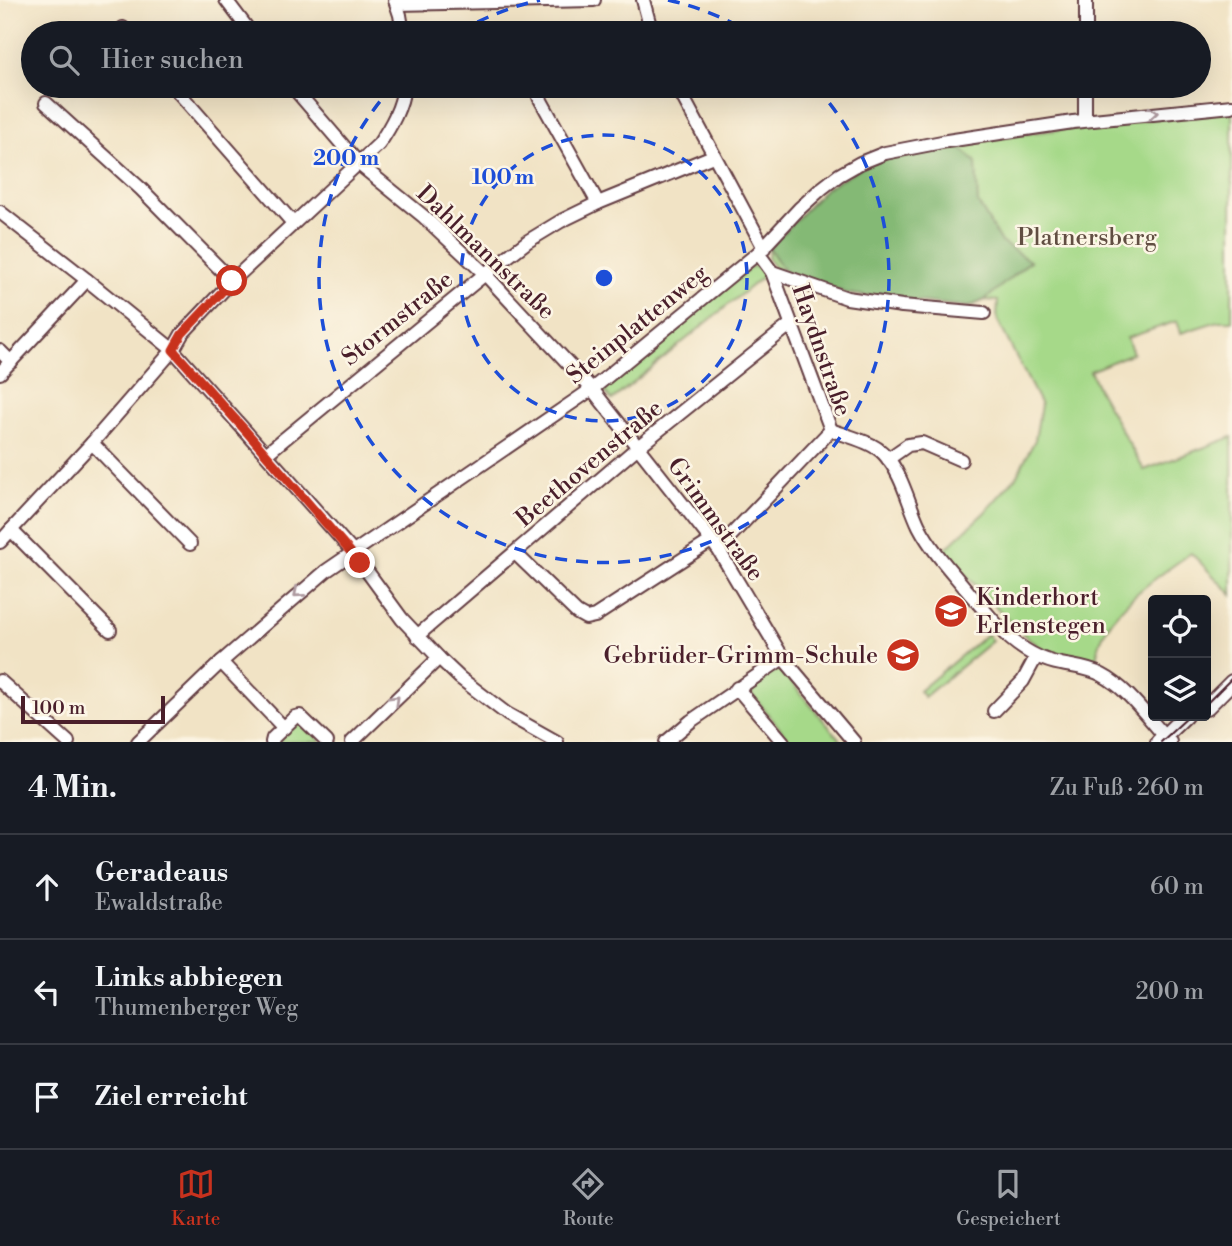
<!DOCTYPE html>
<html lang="de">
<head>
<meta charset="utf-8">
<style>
  body { margin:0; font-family:"Libre Bodoni",serif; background:#20242c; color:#f1f3f6 }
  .controls { position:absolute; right:21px; bottom:21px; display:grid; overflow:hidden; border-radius:7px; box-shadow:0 7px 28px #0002 }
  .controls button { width:63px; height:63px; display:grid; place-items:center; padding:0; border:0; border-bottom:2px solid #363941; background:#171b24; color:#f1f3f6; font:35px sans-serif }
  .scale { position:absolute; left:21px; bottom:18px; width:144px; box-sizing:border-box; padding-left:7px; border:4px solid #4a1f2b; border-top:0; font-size:19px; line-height:24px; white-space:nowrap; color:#4a1f2b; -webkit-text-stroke:5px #fcf5e5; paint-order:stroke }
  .stop { position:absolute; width:21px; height:21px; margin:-16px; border:5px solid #c8321e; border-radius:50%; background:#fff }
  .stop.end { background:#c8321e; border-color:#fff; box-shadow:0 2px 7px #0008 }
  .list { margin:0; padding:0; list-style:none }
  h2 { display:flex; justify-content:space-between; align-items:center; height:91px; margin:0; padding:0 28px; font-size:30px }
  h2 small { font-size:23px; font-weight:400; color:#9ea1a6 }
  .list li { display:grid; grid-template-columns:46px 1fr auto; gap:21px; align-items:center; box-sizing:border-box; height:105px; padding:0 28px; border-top:2px solid #363941 }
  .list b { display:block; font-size:26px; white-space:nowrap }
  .list p { margin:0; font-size:23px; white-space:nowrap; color:#9ea1a6 }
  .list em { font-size:23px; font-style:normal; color:#9ea1a6 }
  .icon { flex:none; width:38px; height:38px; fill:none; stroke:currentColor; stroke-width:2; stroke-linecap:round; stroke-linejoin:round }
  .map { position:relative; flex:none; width:1232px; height:742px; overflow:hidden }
  .search { position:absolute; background:#171b24; box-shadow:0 7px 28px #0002; left:21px; right:21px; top:21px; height:77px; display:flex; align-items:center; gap:18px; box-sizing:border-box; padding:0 24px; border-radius:38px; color:#9ea1a6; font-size:26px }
  .sheet { height:406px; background:#171b24 }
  nav { display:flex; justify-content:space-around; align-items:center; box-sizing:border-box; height:98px; border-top:2px solid #363941; background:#171b24; font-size:19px; color:#9ea1a6 }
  nav a { display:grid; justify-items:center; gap:4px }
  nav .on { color:#c8321e }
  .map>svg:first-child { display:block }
  .green { fill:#a6d989; stroke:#787c5a; stroke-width:2 }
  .forest { fill:#84b975; stroke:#676c50; stroke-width:2 }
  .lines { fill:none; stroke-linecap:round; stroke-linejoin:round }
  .minor-casing { stroke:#633c42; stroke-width:16 }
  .major-casing { stroke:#633c42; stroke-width:18 }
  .minor { stroke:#fff; stroke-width:12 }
  .major { stroke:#fff; stroke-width:14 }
  .tram { stroke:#4a1f2b; stroke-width:2 }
  .oneway { stroke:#ae9aa0 }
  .route { stroke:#c8321e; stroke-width:9 }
  .ring { fill:none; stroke:#1d4ed8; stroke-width:3.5; stroke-dasharray:12 9 }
  .labels { text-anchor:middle; stroke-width:5; stroke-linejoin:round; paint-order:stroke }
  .park-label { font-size:24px; fill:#614e42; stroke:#fcf5e5 }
  .street-label { font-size:24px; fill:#4a1f2b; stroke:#fcf5e5 }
  .poi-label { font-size:24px; fill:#4a1f2b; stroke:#fcf5e5; text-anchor:start }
  .centre { fill:#1d4ed8; stroke:#fcf5e5; stroke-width:3.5 }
  .ring-label { font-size:21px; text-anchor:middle; font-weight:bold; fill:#1d4ed8; stroke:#fcf5e5; stroke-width:5; stroke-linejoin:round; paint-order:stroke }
</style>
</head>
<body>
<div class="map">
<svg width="1232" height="742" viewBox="0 0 1232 742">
  <rect width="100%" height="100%" fill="#fcf5e5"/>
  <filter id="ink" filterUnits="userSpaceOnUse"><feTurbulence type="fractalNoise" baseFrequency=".0143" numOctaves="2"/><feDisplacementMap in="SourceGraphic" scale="14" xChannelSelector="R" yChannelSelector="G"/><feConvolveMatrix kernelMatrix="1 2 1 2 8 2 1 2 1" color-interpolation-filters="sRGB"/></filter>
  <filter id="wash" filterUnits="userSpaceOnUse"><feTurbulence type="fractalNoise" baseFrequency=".00686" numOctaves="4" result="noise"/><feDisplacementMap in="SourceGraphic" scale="28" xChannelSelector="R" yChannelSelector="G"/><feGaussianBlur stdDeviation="1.57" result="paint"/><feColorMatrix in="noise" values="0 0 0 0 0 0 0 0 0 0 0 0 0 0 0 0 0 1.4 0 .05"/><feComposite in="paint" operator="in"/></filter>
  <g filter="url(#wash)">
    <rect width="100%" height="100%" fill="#f1e3c5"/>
    <g class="green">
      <path d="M1232,110V321H1218L1181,333L1177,321L1127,338L1133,353L1090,371L1099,391L1144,470L1232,437V595L1191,553C1158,577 1116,602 1100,642C1097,648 1097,656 1096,663L1045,651L1017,629L943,551L985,512L1016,477L1035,440L1041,405L997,319L998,301L985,300L969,307L775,268L768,259L769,248L893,155L1021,134Z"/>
      <polygon points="755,266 761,268 767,273 612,400 604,391 604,384 751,267"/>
      <polygon points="987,634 992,641 924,697 919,691"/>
      <polygon points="778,669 781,670 842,742 791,742 752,695 752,687"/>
      <polygon points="297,723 302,723 322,742 278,742 279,737"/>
    </g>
    <polygon class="forest" points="955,143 976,162 978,203 1001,242 1030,261 985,300 969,307 848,294 785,272 769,248 826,188 870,162"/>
  </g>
  <g filter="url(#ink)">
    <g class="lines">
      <g class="minor-casing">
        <g id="minor">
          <polyline points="226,0 251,33"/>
          <polyline points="395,0 400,15 403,33"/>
          <polyline points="643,0 652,33"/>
          <polyline points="397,4 594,0"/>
          <polyline points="123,28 127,33"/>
          <polyline points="1086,33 1086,0"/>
          <polyline points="173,86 293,223"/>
          <polyline points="292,86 359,164 423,216 485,274 592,389 718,549 783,658 854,742"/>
          <polyline points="677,86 764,248"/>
          <polyline points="539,97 598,203"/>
          <polyline points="46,103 141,189 232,281"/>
          <polyline points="1085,120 1085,86"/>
          <polyline points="0,212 87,280 173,350 353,552 402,619 439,658 460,678 507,714 557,742"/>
          <polyline points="772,272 847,298 902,306 984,313"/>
          <polyline points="0,351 11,362"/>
          <polyline points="0,373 87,280"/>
          <path d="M831,430C847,436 873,442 884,454C902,473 908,503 919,526C932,551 952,572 970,594C982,607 993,621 1005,634C1021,649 1039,660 1061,664C1075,667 1089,668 1102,675C1129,689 1149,720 1170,742"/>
          <polyline points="92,443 190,544"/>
          <polyline points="266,454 485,274 528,241 561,221 598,203 713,156"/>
          <polyline points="888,459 908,445 922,443 961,460"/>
          <polyline points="11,530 110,630"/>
          <path d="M0,542L92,443L173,350L182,334L232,281L379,144C391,126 402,107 404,86"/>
          <polyline points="718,549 831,430 772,272 758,253"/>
          <polyline points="515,553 577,613 586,618 595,616 711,541"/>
          <polyline points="417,636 638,447 791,324"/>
          <polyline points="221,662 284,728"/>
          <polyline points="0,681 68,742"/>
          <polyline points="737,688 783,742"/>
          <polyline points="994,711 1023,681 1036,657"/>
          <polyline points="138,742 221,662 326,571 592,389 758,253 799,209 821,189 839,175 860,163 885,153 947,141 1073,122 1232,106"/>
          <polyline points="272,742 273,738 295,717 300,716 327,742"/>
          <polyline points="352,742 439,658"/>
          <polyline points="666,742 691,721 783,658"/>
        </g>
      </g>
      <g class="major-casing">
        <g id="major">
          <polyline points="1206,708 1232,682"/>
          <polyline points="1158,742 1185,716"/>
        </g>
      </g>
      <use href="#minor" class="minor"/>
      <use href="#major" class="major"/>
      <g class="tram">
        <polyline points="1206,704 1232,678"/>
        <polyline points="1161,742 1189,716"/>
      </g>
    </g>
    <defs><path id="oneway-chevron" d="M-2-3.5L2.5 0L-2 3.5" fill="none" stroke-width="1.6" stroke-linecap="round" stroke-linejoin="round" transform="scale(1.75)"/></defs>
    <g class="oneway">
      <use href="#oneway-chevron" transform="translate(1153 113) rotate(-5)"/>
      <use href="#oneway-chevron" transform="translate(298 593) rotate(140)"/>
      <use href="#oneway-chevron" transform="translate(395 700) rotate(-44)"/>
    </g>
  </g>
  <g class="lines" filter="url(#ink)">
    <polyline class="route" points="232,281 182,334 173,350 244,429 360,563"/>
  </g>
  <g class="ring">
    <circle cx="604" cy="278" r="143"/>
    <path d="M459 32A285 285 0 0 1 540 0M668 0A285 285 0 0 1 749 32M816 87A285 285 0 1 1 392 87"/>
  </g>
  <defs>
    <g id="school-disc" transform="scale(1.75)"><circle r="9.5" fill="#c8321e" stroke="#fcf5e5"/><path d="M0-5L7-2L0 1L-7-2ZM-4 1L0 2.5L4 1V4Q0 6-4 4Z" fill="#fff"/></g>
  </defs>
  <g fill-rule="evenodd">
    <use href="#school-disc" x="951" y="611"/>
    <use href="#school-disc" x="903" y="655"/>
  </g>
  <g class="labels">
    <g class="park-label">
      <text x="1087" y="245">Platnersberg</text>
    </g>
    <g class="street-label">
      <text transform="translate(486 252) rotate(44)" y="8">Dahlmannstraße</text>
      <text transform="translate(397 318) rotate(-39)" y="8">Stormstraße</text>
      <text transform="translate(637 324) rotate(-39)" y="8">Steinplattenweg</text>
      <text transform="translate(822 350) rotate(71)" y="8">Haydnstraße</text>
      <text transform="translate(589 463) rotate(-40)" y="8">Beethovenstraße</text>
      <text transform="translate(716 519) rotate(54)" y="8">Grimmstraße</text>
    </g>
    <g class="poi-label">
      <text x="976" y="605">Kinderhort<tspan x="976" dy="28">Erlenstegen</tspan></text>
      <text x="878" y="663" text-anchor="end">Gebrüder-Grimm-Schule</text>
    </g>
  </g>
  <circle cx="604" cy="278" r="10" class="centre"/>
  <g class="ring-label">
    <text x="346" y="165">200 m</text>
    <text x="503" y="184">100 m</text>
  </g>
</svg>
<div class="controls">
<button><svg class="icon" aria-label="locate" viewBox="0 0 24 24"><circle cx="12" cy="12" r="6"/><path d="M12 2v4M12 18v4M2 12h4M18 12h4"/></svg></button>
<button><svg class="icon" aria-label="layers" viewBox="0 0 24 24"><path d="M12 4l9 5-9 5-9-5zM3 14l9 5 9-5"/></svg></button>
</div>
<div class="scale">100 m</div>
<div class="stop" style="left:232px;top:281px"></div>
<div class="stop end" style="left:360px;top:563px"></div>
<div class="search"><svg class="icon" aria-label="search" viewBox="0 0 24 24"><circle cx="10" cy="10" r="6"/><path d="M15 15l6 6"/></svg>Hier suchen</div>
</div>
<section class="sheet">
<h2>4 Min.<small>Zu Fuß · 260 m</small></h2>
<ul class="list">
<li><svg class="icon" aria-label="ahead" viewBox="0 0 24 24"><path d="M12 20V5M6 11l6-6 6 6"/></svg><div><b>Geradeaus</b><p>Ewaldstraße</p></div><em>60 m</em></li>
<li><svg class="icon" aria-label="left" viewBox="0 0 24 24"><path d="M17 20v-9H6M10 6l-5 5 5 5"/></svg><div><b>Links abbiegen</b><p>Thumenberger Weg</p></div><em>200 m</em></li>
<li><svg class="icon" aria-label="arrive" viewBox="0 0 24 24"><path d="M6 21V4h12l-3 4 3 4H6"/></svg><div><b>Ziel erreicht</b></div></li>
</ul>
</section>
<nav>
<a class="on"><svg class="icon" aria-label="map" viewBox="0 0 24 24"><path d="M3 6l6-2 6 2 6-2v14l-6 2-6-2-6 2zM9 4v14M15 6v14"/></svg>Karte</a>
<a><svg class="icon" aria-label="directions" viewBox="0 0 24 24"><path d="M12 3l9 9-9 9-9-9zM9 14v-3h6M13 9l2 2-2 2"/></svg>Route</a>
<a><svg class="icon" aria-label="saved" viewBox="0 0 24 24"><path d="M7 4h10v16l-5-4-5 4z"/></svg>Gespeichert</a>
</nav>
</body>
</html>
